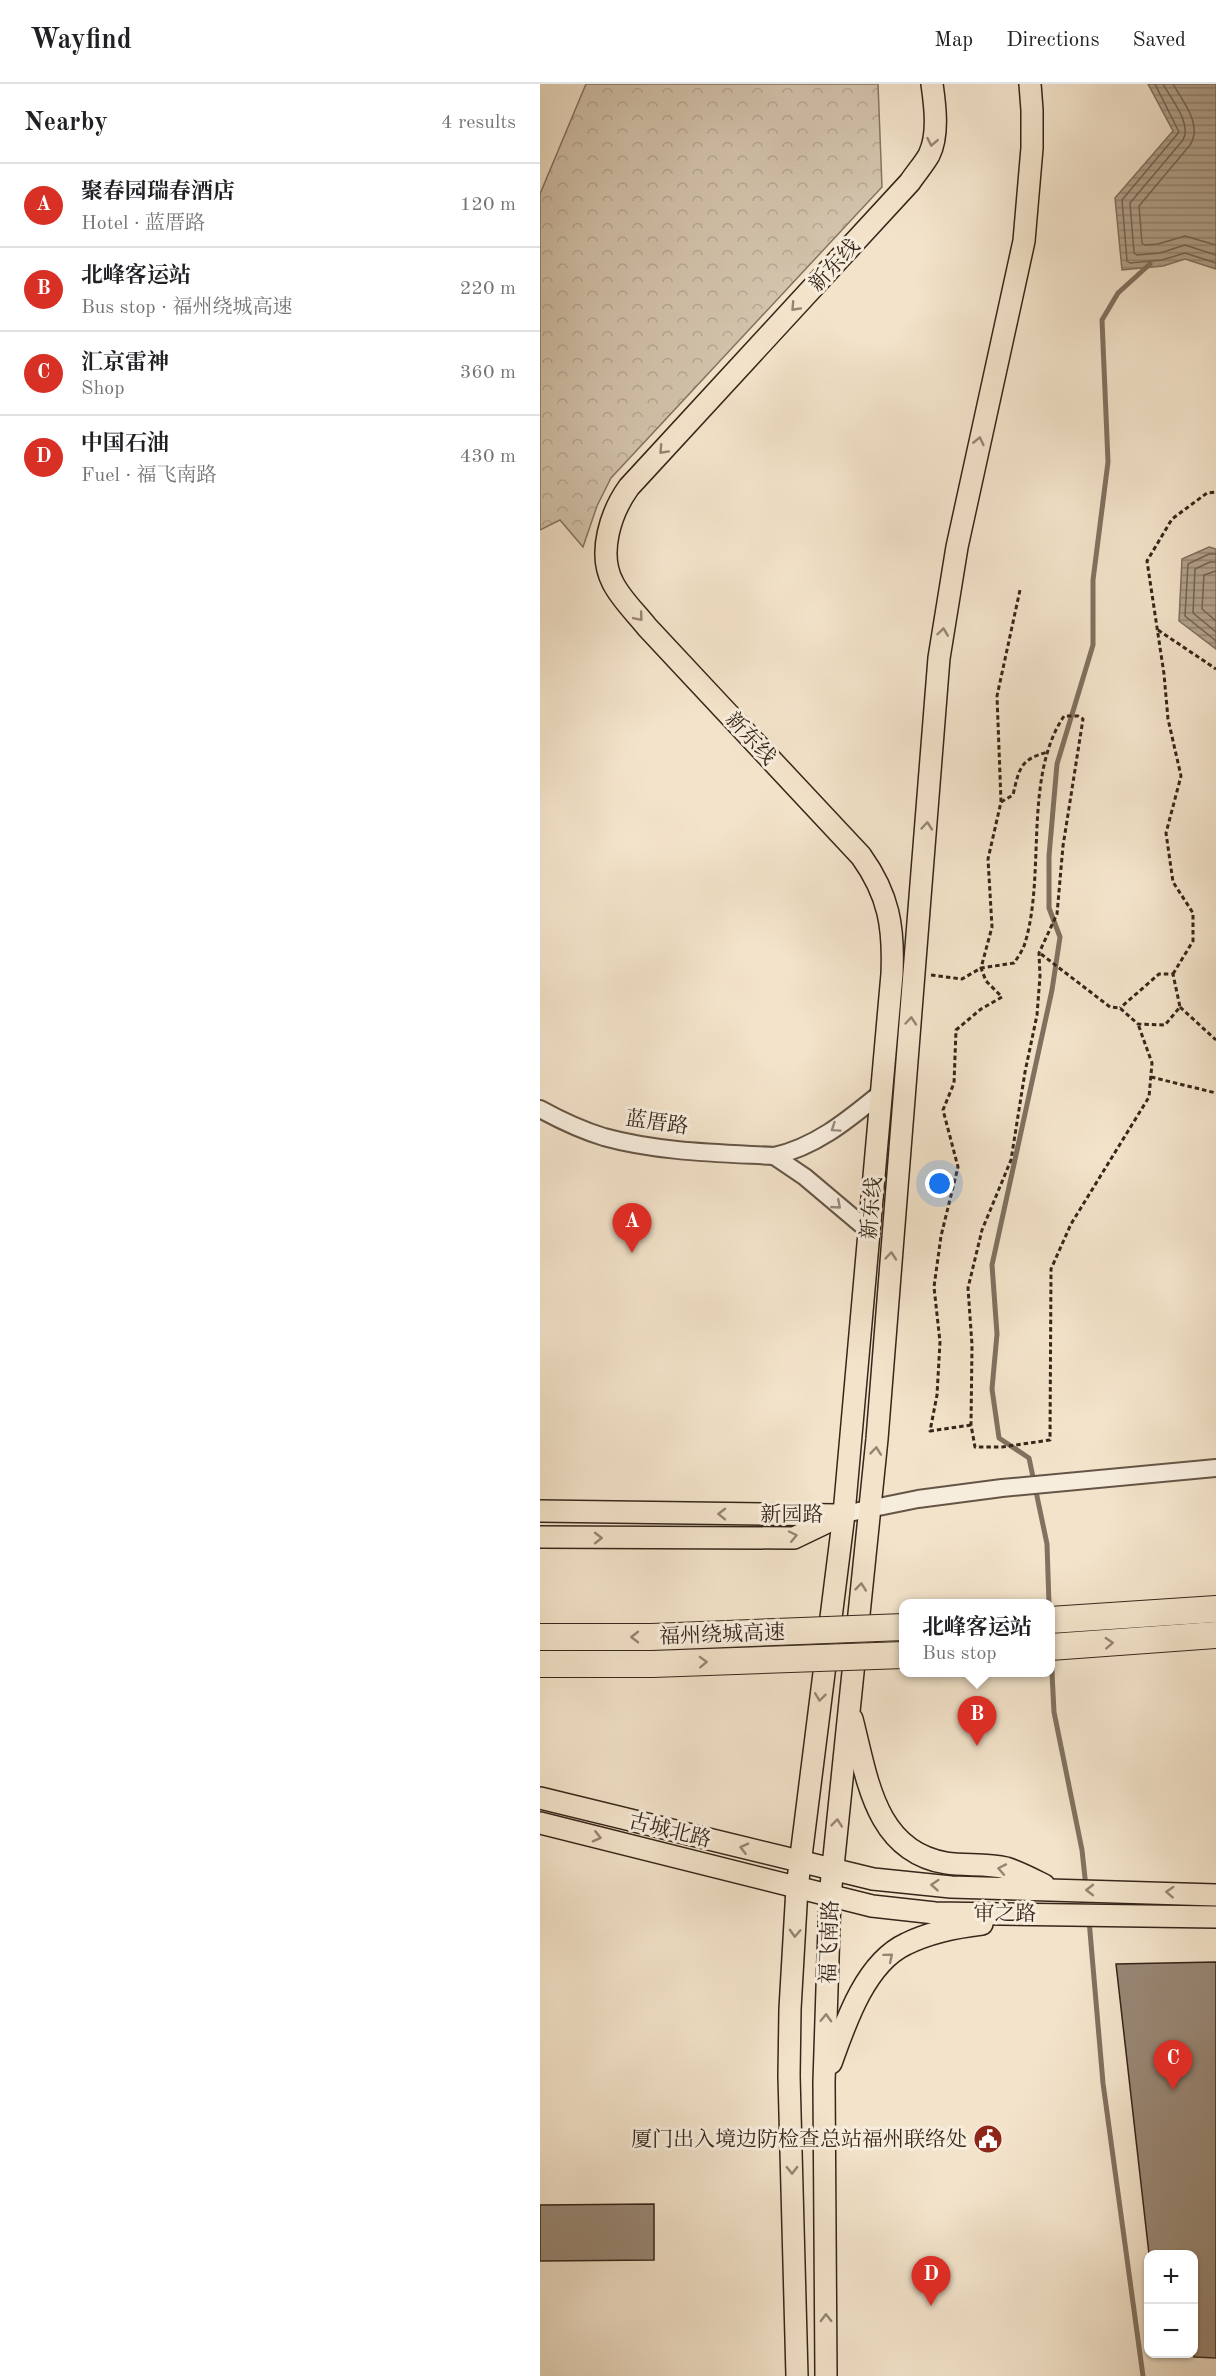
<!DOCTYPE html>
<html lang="en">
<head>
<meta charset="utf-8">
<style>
  body { margin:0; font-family:"Old Standard TT","Noto Serif SC",serif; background:#f6f6f6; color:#202124 }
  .controls { position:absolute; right:18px; bottom:18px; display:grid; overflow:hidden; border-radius:12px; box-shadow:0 2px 4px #0004 }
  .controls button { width:54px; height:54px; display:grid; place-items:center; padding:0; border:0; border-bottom:2px solid #e0e0e0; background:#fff; color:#202124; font:30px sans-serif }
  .you { position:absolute; left:400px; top:1100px; width:21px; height:21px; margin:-15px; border:4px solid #fff; border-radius:50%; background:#1a73e8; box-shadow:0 0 0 9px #1a73e833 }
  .badge { display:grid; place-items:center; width:39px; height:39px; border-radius:50%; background:#d93025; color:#fff; font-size:20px; font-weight:700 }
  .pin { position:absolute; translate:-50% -50px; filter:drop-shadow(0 2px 3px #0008) }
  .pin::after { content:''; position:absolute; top:32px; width:21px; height:18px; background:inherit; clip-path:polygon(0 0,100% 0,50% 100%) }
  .popup { position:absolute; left:359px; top:1515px; width:156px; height:78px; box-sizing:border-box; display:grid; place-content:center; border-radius:12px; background:#fff; filter:drop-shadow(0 2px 4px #0005); font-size:20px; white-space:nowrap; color:#757577 }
  .popup b { font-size:22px; color:#202124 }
  .popup::after { content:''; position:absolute; left:50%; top:100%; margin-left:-12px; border:12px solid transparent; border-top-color:#fff }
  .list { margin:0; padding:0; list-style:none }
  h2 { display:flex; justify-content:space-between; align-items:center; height:78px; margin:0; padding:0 24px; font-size:26px }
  h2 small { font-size:20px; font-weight:400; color:#757577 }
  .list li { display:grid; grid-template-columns:39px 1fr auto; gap:18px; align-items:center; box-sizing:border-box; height:84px; padding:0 24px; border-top:2px solid #e0e0e0 }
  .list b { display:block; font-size:22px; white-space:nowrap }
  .list p { margin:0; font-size:20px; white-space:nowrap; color:#757577 }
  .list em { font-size:20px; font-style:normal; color:#757577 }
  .map { position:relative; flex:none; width:676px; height:2292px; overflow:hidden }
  header { display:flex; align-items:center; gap:36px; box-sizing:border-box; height:84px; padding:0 30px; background:#fff; border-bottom:2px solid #e0e0e0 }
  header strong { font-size:28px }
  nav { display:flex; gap:33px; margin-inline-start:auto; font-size:21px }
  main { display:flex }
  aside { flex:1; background:#fff }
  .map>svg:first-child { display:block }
  .forest { fill:url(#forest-crowns); stroke:#857463; stroke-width:1.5 }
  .water { fill:url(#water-rules); stroke:#817160; stroke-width:1.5 }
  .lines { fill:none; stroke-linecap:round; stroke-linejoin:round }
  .shore { stroke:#756454; stroke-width:1.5 }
  .stream { stroke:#817160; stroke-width:5 }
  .building { fill:#998876; stroke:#37261a; stroke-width:1.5 }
  .minor-casing { stroke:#665546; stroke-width:20 }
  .major-casing { stroke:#37261a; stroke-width:24 }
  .highway-casing { stroke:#37261a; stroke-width:28 }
  .path { stroke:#37261a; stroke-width:3; stroke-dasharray:4.5 3; stroke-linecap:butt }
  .minor { stroke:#f7eddd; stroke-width:16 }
  .major { stroke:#f3e3ca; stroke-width:21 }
  .highway { stroke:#f3e3ca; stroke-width:26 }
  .highway-bridge-casing { stroke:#37261a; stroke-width:28; stroke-linecap:butt }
  .highway-bridge { stroke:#f3e3ca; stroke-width:26 }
  .oneway { stroke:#958472 }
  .oneway2 { stroke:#978a7c }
  .labels { text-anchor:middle; stroke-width:6; stroke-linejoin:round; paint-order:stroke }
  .street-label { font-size:21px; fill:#37261a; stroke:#f7eddd }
  .poi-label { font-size:21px; fill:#37261a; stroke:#f7eddd; text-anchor:end }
</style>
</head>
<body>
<header>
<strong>Wayfind</strong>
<nav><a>Map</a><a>Directions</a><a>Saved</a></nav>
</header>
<main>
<aside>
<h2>Nearby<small>4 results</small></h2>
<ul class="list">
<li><span class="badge">A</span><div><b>聚春园瑞春酒店</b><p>Hotel · 蓝厝路</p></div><em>120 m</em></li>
<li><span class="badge">B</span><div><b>北峰客运站</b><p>Bus stop · 福州绕城高速</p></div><em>220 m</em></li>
<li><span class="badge">C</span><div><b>汇京雷神</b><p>Shop</p></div><em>360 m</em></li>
<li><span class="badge">D</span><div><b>中国石油</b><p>Fuel · 福飞南路</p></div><em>430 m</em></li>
</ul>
</aside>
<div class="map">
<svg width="676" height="2292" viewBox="0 0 676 2292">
  <defs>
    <pattern id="forest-crowns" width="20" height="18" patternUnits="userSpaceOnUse" patternTransform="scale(1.5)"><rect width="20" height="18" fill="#d3c3ac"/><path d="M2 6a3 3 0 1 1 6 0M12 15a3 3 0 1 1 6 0" fill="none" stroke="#b6a793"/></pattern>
    <pattern id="water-rules" width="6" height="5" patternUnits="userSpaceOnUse" patternTransform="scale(1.5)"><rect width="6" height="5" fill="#b3a38e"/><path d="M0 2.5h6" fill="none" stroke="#928573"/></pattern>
  </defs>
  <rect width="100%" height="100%" fill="#f3e3ca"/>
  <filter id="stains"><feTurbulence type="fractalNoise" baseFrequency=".00333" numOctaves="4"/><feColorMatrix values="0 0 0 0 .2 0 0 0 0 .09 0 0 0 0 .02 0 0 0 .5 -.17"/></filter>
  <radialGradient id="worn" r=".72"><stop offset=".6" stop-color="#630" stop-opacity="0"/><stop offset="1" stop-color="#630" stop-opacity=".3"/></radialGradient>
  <polygon class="forest" points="46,0 338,0 342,103 71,394 57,422 43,463 20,436 0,446 0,110"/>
  <g class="water">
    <polygon points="608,0 676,0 676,185 645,175 623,182 582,186 575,114 633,47"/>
    <polygon points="669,463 676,465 676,565 639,537 642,475"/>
  </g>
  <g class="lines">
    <g class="shore">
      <polyline points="615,0 639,48 582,116 587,177 590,179 622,176 645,169 676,179"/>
      <path d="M623,0C631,15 652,39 643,56L590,119L594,169L597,171L620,169L645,161L676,171"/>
      <path d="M633,0C643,18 663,41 650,61L599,122L602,159L605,161L618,160L645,152L676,161"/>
      <polyline points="676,470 669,470 648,480 645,532 676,557"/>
      <polyline points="676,478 670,478 655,485 653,529 676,548"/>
      <polyline points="676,487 664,491 662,525 676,537"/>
    </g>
    <g class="stream">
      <polyline points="509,1520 507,1460 489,1374 459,1354 452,1305 457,1250 452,1181 512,906 520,853 509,824 509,772 517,680 553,561 553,496 568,378 562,236 578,209 610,180"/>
      <polyline points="511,1569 514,1628 542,1766 546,1803"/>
      <polyline points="549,1836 563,1999 603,2292"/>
    </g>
  </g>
  <g class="building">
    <polygon points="676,1878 676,2274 654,2273 654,2170 609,2170 576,1880"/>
    <polygon points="114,2120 114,2176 0,2177 0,2121"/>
  </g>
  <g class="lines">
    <g class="minor-casing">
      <g id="minor">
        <path d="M0,1025C20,1036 41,1046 64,1053C118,1068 178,1069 234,1072C276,1063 309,1035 341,1009"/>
        <polyline points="234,1072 265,1093 329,1147"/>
        <polyline points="304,1430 378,1415 462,1404 676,1384"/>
      </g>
    </g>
    <g class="major-casing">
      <g id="major">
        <polyline points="0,1427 297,1431"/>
        <polyline points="0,1453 254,1454 304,1430"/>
        <path d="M312,1635C327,1692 334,1767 406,1779C426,1782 447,1779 466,1784C479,1788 492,1795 504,1801"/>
        <polyline points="0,1714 333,1795 411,1803 676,1811"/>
        <polyline points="0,1739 332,1822 395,1829 676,1833"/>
        <path d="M291,1979C305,1940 325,1879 366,1860C390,1848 416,1843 442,1840"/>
        <path d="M257,2292L249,1992L250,1925L257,1804L304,1430L352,890C354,843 349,811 321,772L107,543C96,529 81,515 73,499C57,469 71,428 89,403L370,98C376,89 384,80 389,71C399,51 395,21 392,0"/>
        <polyline points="286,2292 284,1998 290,1812 337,1355 399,574 417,463 484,157 492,64 492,26 490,0"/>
      </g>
    </g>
    <g class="highway-casing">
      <g id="highway">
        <polyline points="510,1536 676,1525"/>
        <polyline points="510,1563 676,1551"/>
      </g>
    </g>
    <g class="path">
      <polyline points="618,546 676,585"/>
      <path d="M461,718L473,711C479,685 480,675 508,668"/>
      <polyline points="501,870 570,923 580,924 598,940 625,941 640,923 633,890 619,890 580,924"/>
      <polyline points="633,890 653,857 653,829 633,798 626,749 641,692 628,635 624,590 607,477 632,435 667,409 676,408"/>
      <path d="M391,891L422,895L441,884L474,879C478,873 483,866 485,859C506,790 483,693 524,632H538L543,635L523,762L517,830L499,869L500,892L497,931L485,988L471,1076L442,1146L428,1204L432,1261L431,1341L435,1363H462L510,1356L511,1185L531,1140L609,1013L612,979L598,940"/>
      <polyline points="640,923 676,956"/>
      <polyline points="611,993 676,1009"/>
      <polyline points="431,1341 390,1347 397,1311 400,1258 394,1203 401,1152 418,1083 403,1026 414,999 416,946 441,925 462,913 446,897 441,884 452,843 448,775 461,718 457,612 480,506"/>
    </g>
    <use href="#minor" class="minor"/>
    <use href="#major" class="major"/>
    <use href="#highway" class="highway"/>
    <g class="highway-bridge-casing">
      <g id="highway-bridge">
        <polyline points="0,1553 111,1553 364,1543"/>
        <polyline points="0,1580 113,1580 364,1571"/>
      </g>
    </g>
    <use href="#highway-bridge" class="highway-bridge"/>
  </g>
  <defs><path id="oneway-chevron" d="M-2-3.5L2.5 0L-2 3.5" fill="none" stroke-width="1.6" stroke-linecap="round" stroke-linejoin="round" transform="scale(1.5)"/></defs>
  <g class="oneway">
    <use href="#oneway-chevron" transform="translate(392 58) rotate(101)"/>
    <use href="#oneway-chevron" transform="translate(255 223) rotate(133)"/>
    <use href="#oneway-chevron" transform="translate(439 357) rotate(-77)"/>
    <use href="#oneway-chevron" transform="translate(123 366) rotate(133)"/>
    <use href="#oneway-chevron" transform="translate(99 533) rotate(50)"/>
    <use href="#oneway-chevron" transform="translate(403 548) rotate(-82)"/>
    <use href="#oneway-chevron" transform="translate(387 742) rotate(-85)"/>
    <use href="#oneway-chevron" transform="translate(371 937) rotate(-85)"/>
    <use href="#oneway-chevron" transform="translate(351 1172) rotate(-85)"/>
    <use href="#oneway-chevron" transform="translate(336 1367) rotate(-84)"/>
    <use href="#oneway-chevron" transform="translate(182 1430) rotate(-179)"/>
    <use href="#oneway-chevron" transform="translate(253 1452) rotate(-12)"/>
    <use href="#oneway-chevron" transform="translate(58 1454)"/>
    <use href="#oneway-chevron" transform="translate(321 1503) rotate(-84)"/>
    <use href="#oneway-chevron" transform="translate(95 1553) rotate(180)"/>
    <use href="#oneway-chevron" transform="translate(569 1559) rotate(-3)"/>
    <use href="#oneway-chevron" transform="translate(163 1578) rotate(-2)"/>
    <use href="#oneway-chevron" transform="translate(280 1613) rotate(97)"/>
    <use href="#oneway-chevron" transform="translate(297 1739) rotate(-84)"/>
    <use href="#oneway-chevron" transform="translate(57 1753) rotate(14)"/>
    <use href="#oneway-chevron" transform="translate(204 1764) rotate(-166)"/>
    <use href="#oneway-chevron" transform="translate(462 1785) rotate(-169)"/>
    <use href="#oneway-chevron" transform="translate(395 1801) rotate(-176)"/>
    <use href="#oneway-chevron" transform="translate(550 1806) rotate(-180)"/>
    <use href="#oneway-chevron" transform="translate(630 1808) rotate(-177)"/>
    <use href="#oneway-chevron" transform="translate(255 1849) rotate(93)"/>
    <use href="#oneway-chevron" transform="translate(349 1873) rotate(-40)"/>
    <use href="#oneway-chevron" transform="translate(286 1934) rotate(-88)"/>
    <use href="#oneway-chevron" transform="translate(252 2086) rotate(89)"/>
    <use href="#oneway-chevron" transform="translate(286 2234) rotate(-91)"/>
  </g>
  <g class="oneway2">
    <use href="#oneway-chevron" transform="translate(295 1044) rotate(146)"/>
    <use href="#oneway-chevron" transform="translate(297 1121) rotate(41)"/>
  </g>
  <defs>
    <g id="civic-disc" transform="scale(1.5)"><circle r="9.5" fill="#8f2418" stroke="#f7eddd"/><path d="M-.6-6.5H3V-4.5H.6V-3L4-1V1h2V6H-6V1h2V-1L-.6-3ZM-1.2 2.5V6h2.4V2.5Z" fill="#fff"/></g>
  </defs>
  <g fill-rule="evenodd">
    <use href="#civic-disc" x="448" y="2055"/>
  </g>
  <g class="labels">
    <g class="street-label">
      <text transform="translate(294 181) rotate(-47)" y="7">新东线</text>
      <text transform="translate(211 654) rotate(47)" y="7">新东线</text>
      <text transform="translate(117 1038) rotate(8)" y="7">蓝厝路</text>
      <text transform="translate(331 1124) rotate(-85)" y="7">新东线</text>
      <text x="252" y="1437">新园路</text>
      <text transform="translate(182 1550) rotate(-2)" y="7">福州绕城高速</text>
      <text transform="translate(130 1746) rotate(14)" y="7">古城北路</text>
      <text x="465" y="1836">审之路</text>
      <text transform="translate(289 1858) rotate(-88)" y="7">福飞南路</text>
    </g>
    <g class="poi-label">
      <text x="427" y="2062">厦门出入境边防检查总站福州联络处</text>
    </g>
  </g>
  <rect width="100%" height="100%" filter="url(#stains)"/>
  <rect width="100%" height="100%" fill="url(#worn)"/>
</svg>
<div class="controls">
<button>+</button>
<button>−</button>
</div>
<div class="you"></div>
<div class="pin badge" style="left:92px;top:1169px">A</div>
<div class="pin badge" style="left:437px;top:1662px">B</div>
<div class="popup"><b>北峰客运站</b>Bus stop</div>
<div class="pin badge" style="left:633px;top:2006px">C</div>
<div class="pin badge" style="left:391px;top:2222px">D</div>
</div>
</main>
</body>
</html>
